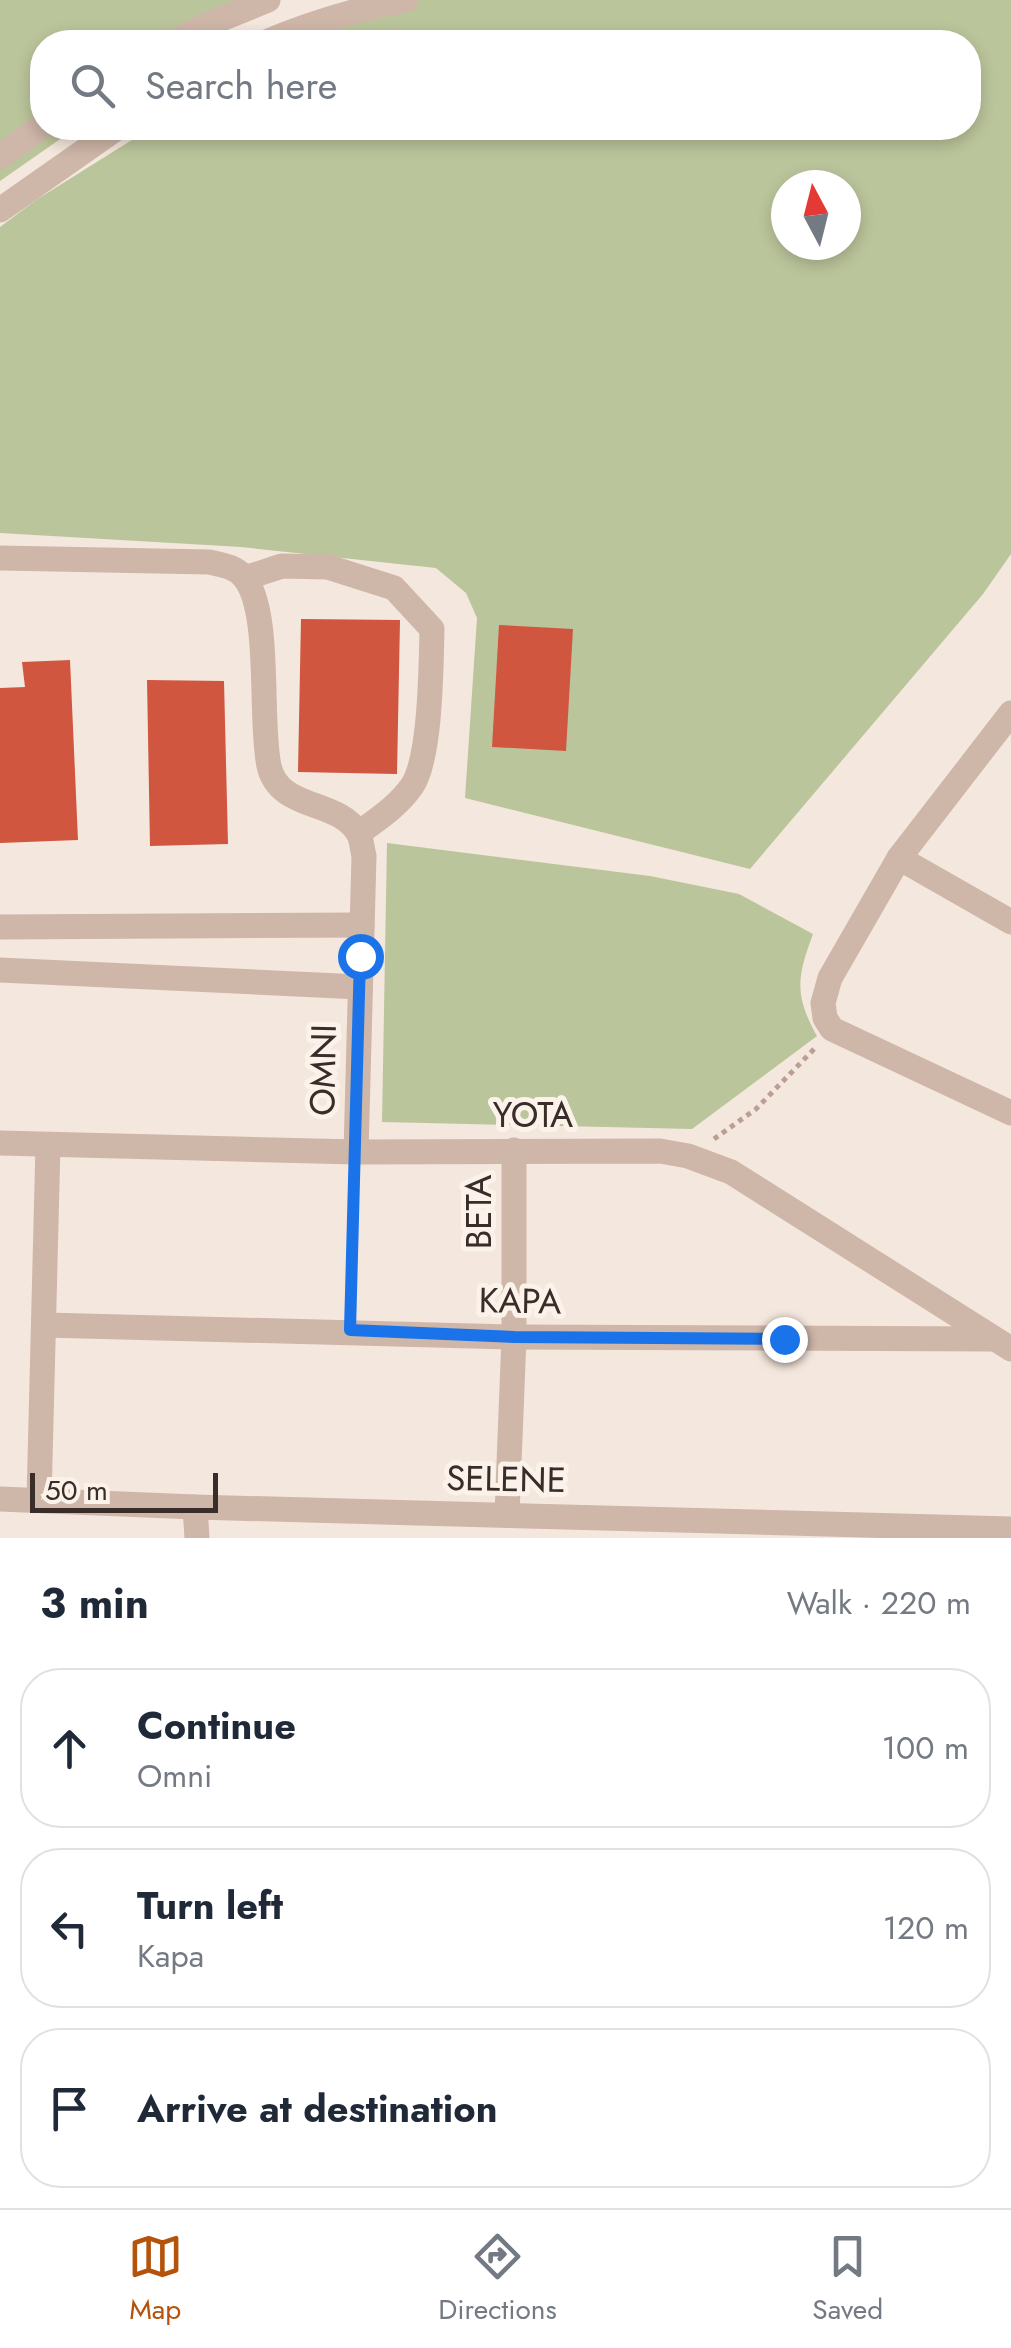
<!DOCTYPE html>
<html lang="en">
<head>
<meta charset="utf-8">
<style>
  body { margin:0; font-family:Jost,sans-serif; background:#f6f6f7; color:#1f2937 }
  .compass { position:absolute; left:771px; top:170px; width:90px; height:90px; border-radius:50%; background:#fff; box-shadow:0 5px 15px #0003; rotate:353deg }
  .scale { position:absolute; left:30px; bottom:25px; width:188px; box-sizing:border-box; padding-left:10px; border:5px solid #3a2c29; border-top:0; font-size:28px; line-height:35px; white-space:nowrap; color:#3a2c29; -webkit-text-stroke:8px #fbf2ea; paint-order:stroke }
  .stop { position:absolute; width:30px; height:30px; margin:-22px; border:8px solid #1a73e8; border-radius:50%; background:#fff }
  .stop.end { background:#1a73e8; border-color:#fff; box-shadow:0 2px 10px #0008 }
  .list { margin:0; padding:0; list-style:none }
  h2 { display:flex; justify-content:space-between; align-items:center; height:130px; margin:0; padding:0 40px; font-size:42px }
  h2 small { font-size:32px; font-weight:400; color:#747a83 }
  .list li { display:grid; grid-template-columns:65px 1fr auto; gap:30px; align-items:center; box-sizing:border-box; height:160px; margin:0 20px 20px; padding:0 20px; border:2px solid #e0e1e3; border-radius:40px }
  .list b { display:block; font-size:38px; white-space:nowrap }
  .list p { margin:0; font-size:32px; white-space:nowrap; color:#747a83 }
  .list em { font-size:32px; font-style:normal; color:#747a83 }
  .icon { flex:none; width:55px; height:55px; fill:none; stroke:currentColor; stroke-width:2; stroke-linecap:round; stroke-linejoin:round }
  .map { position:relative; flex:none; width:1011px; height:1538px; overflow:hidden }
  .search { position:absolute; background:#fff; box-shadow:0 5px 15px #0003; left:30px; right:30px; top:30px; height:110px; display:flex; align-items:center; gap:25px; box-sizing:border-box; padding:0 35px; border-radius:40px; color:#747a83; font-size:38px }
  .sheet { height:670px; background:#fff }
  nav { display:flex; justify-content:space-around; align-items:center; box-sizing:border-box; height:140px; border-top:2px solid #e0e1e3; background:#fff; font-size:28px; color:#747a83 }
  nav a { display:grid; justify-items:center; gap:5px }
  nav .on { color:#b45309 }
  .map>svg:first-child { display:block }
  .green { fill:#bbc59b; fill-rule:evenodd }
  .building { fill:#d05640 }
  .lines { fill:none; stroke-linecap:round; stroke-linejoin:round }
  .path { stroke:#ba9f92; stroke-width:5; stroke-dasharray:5 5; stroke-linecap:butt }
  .minor { stroke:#ceb6a8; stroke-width:25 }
  .route { stroke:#1a73e8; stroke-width:12 }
  .labels { text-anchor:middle; stroke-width:10; stroke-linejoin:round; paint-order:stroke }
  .street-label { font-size:35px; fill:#3a2c29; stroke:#fbf2ea }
</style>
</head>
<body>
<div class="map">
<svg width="1011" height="1538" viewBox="0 0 1011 1538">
  <rect width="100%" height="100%" fill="#f4e7dd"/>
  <g class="green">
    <polygon points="0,0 268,0 196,42 42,42 42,128 76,128 0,181"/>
    <path d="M391,0H1011V554L983,594L750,869L465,798L477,618L466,593L436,568L241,547L0,533V227L36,200L151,128H968V42H286ZM786,185H846V245H786Z"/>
    <path d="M387,843L650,876L739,894L813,934C797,977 794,995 817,1036L692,1129L382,1122Z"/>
  </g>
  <g class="building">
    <polygon points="301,619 400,620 397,774 298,772"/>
    <polygon points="499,625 573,629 566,751 492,747"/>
    <polygon points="70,660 78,840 0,843 0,688 25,687 22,662"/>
    <polygon points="147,680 224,681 228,844 150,846"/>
  </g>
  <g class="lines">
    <g class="path">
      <polyline points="714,1139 756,1109 817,1046"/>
      <polyline points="351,1307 355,1173"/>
    </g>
    <g class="minor">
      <polyline points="174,42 202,27 268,0"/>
      <path d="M266,42C311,23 357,9 406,0"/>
      <polyline points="0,157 42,126"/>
      <polyline points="0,210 117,128"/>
      <path d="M0,558L209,562C222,565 234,566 244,577C272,611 259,719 269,766C279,811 338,799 358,833C362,839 362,849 364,856L356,1152"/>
      <path d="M245,578L282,566L328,567L394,588L432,629C431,665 431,758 412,786C398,806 378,819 359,833"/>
      <polyline points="1011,713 899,858 830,978 823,1003 825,1018 832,1029 1011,1113"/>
      <polyline points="899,858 1011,922"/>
      <polyline points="0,927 362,925"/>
      <polyline points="0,970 360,987"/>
      <polyline points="0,1143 356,1152 660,1151 688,1156 731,1172 1011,1349"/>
      <polyline points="45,1325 514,1337 994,1339"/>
      <polyline points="0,1499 195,1507 1011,1529"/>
      <polyline points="39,1500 48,1145"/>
      <polyline points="195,1507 197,1538"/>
      <polyline points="507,1514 514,1337 514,1150"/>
    </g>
  </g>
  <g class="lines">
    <polyline class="route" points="360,956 350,1330 514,1337 784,1339"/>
  </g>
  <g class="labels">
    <g class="street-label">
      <text transform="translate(323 1070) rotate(-89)" y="12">OMNI</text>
      <text x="533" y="1127">YOTA</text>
      <text transform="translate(479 1212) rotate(-90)" y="12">BETA</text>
      <text transform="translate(520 1301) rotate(1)" y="12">KAPA</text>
      <text transform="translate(506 1479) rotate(1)" y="12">SELENE</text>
    </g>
  </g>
</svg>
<svg class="compass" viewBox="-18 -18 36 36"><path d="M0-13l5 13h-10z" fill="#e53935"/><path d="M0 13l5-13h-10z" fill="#747a83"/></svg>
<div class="scale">50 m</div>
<div class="stop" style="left:360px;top:956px"></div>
<div class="stop end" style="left:784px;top:1339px"></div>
<div class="search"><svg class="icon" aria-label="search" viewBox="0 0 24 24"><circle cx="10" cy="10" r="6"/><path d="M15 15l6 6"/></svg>Search here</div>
</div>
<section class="sheet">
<h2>3 min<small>Walk · 220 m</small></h2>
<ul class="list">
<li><svg class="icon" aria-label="ahead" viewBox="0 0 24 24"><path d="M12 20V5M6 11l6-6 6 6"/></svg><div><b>Continue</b><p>Omni</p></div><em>100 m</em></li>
<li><svg class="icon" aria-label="left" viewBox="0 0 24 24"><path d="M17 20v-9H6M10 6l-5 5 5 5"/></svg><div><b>Turn left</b><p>Kapa</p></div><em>120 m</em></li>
<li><svg class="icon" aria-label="arrive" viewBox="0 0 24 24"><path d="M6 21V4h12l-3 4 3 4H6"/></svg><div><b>Arrive at destination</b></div></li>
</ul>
</section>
<nav>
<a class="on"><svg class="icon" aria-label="map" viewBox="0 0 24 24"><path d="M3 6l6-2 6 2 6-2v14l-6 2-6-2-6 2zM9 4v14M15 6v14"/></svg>Map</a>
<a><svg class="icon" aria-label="directions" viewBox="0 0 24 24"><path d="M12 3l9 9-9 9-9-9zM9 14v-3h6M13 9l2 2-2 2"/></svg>Directions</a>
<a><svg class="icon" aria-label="saved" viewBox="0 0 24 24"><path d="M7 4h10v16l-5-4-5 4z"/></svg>Saved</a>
</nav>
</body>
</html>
